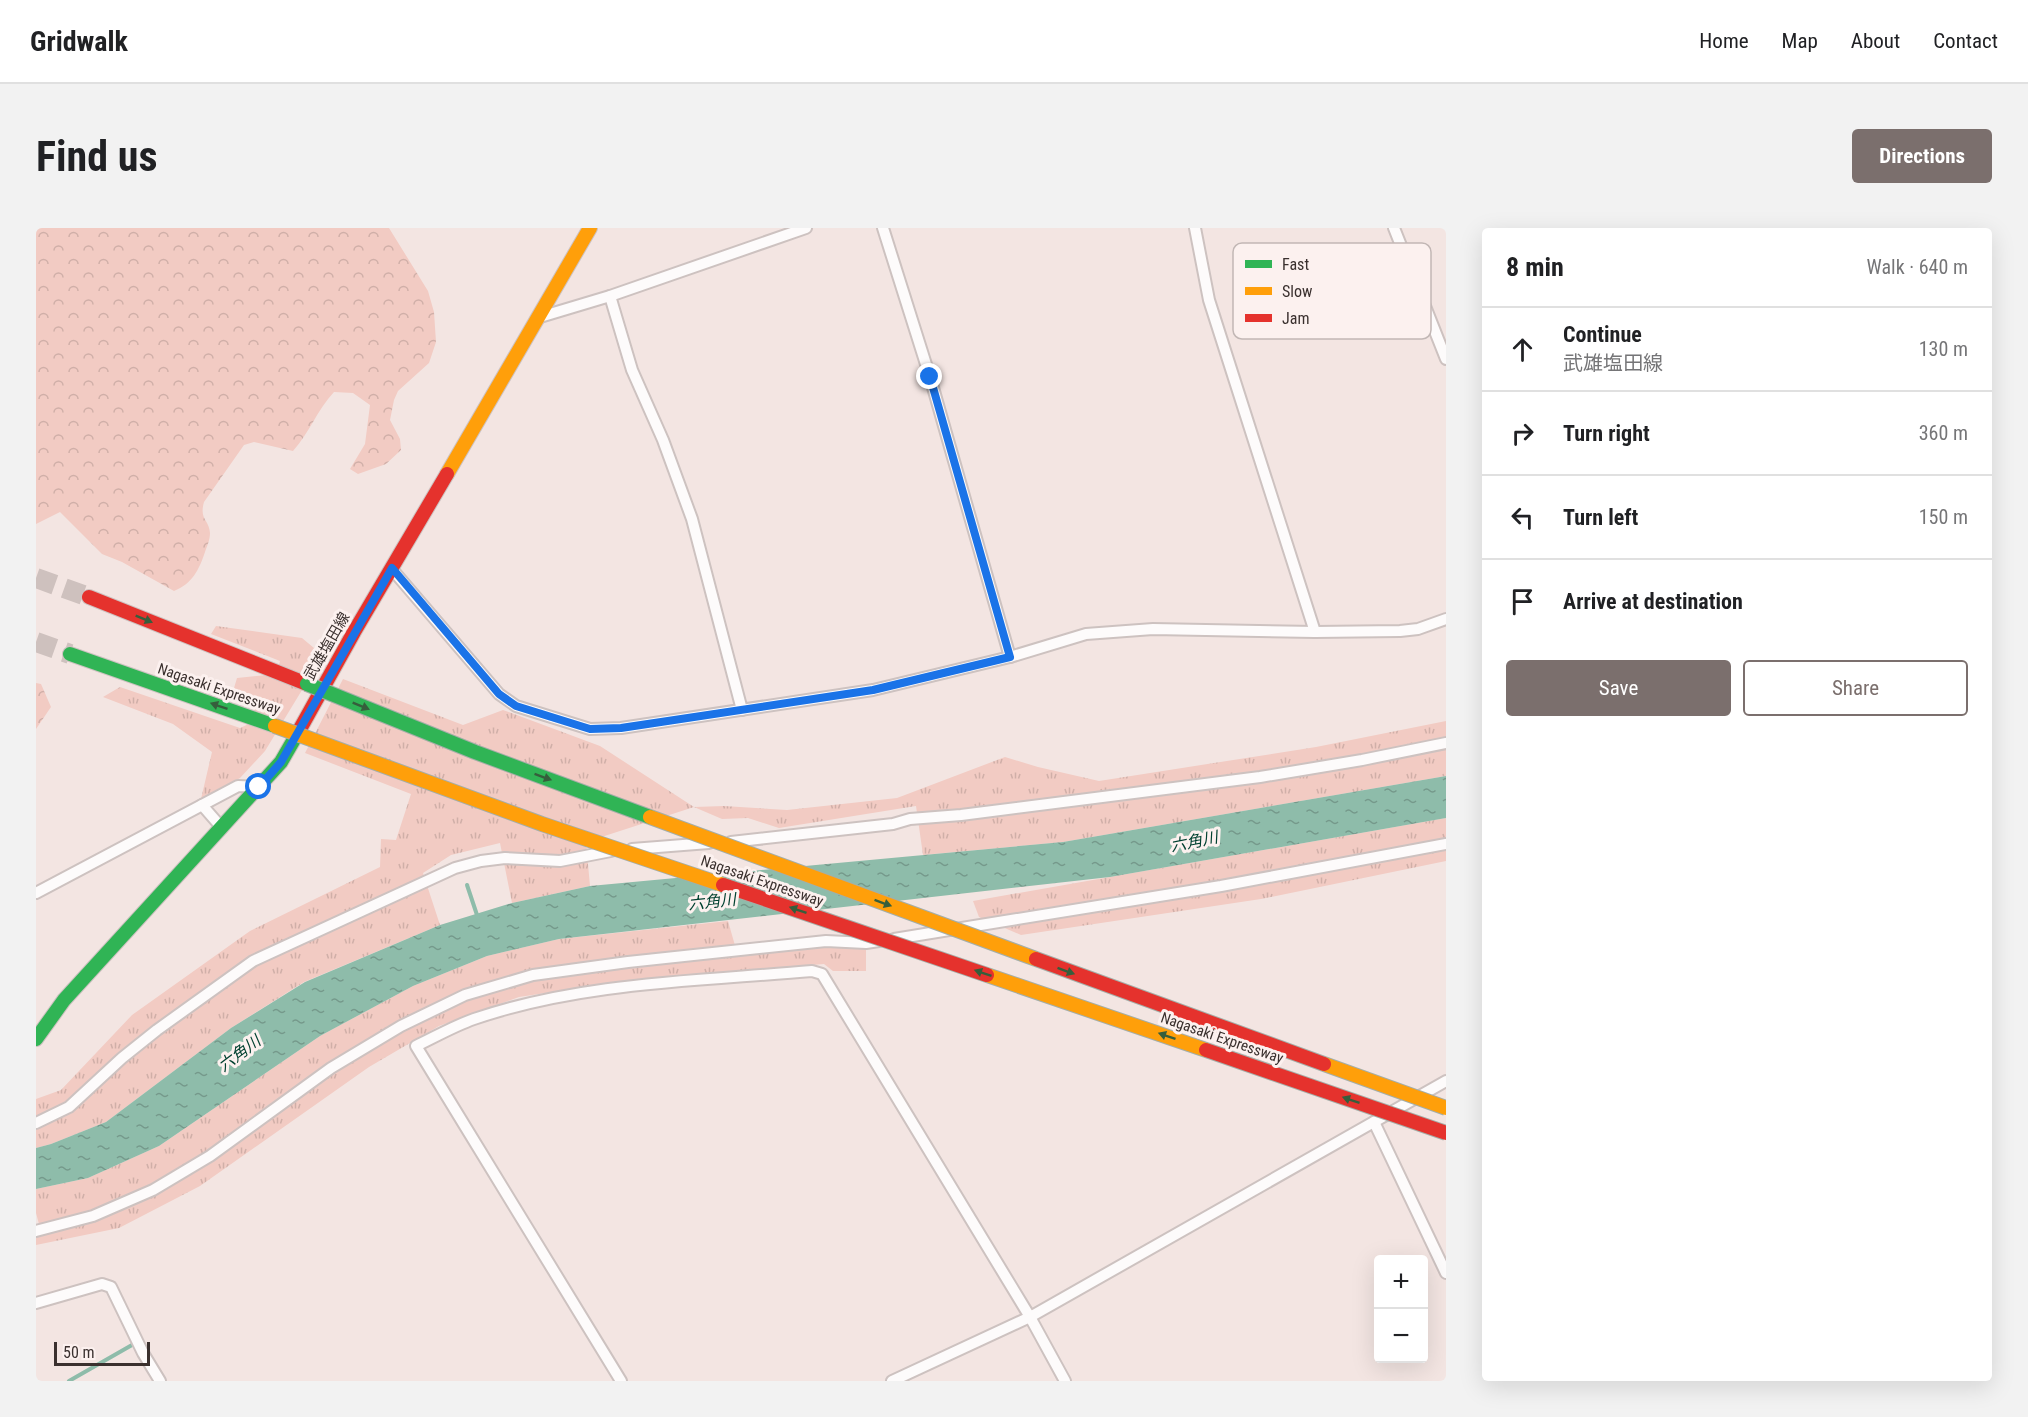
<!DOCTYPE html>
<html lang="en">
<head>
<meta charset="utf-8">
<style>
  body { margin:0; font-family:"Roboto Condensed","Noto Sans JP",sans-serif; background:#f2f2f2; color:#202124 }
  .controls { position:absolute; right:18px; bottom:18px; display:grid; overflow:hidden; border-radius:6px; box-shadow:0 6px 24px #0002 }
  .controls button { width:54px; height:54px; display:grid; place-items:center; padding:0; border:0; border-bottom:2px solid #e0e0e0; background:#fff; color:#202124; font:30px sans-serif }
  .scale { position:absolute; left:18px; bottom:15px; width:96px; box-sizing:border-box; padding-left:6px; border:3px solid #3a302e; border-top:0; font-size:16px; line-height:21px; white-space:nowrap; color:#3a302e; -webkit-text-stroke:4px #fcf1ef; paint-order:stroke }
  .stop { position:absolute; width:18px; height:18px; margin:-14px; border:4px solid #1a73e8; border-radius:50%; background:#fff }
  .stop.end { background:#1a73e8; border-color:#fff; box-shadow:0 2px 6px #0008 }
  .list { margin:0; padding:0; list-style:none }
  h2 { display:flex; justify-content:space-between; align-items:center; height:78px; margin:0; padding:0 24px; font-size:26px }
  h2 small { font-size:20px; font-weight:400; color:#757577 }
  .list li { display:grid; grid-template-columns:39px 1fr auto; gap:18px; align-items:center; box-sizing:border-box; height:84px; padding:0 24px; border-top:2px solid #e0e0e0 }
  .list b { display:block; font-size:22px; white-space:nowrap }
  .list p { margin:0; font-size:20px; white-space:nowrap; color:#757577 }
  .list em { font-size:20px; font-style:normal; color:#757577 }
  .actions { display:flex; gap:12px; padding:18px 24px }
  .actions a { flex:1; padding:14px 0; border:2px solid #7b6f6d; border-radius:6px; text-align:center; font-size:21px; color:#7b6f6d }
  .actions .main { background:#7b6f6d; color:#fff }
  .icon { flex:none; width:33px; height:33px; fill:none; stroke:currentColor; stroke-width:2; stroke-linecap:round; stroke-linejoin:round }
  .map { position:relative; flex:none; width:1410px; height:1153px; overflow:hidden; border-radius:6px }
  header { display:flex; align-items:center; gap:36px; box-sizing:border-box; height:84px; padding:0 30px; background:#fff; border-bottom:2px solid #e0e0e0 }
  header strong { font-size:28px }
  nav { display:flex; gap:33px; margin-inline-start:auto; font-size:21px }
  .intro { display:flex; align-items:center; justify-content:space-between; box-sizing:border-box; height:144px; padding:0 36px }
  h1 { margin:0; font-size:42px }
  .button { padding:15px 27px; border-radius:6px; background:#7b6f6d; color:#fff; font-size:21px; font-weight:700 }
  main { display:flex; gap:36px; padding:0 36px }
  aside { flex:1; background:#fff; border-radius:6px; box-shadow:0 6px 24px #0002 }
  .map>svg:first-child { display:block }
  .grass { fill:url(#grass-tufts) }
  .forest { fill:url(#forest-crowns) }
  .water { fill:url(#water-ripples) }
  .lines { fill:none; stroke-linecap:round; stroke-linejoin:round }
  .stream { stroke:#8ebcaa; stroke-width:4 }
  .highway-tunnel { stroke:#cec1be; stroke-width:20; stroke-dasharray:20 10; stroke-linecap:butt }
  .street-casing { stroke:#cdc2c0; stroke-width:14 }
  .fast-casing { stroke:#cdc2c0; stroke-width:16 }
  .slow-casing { stroke:#cdc2c0; stroke-width:16 }
  .jam-casing { stroke:#cdc2c0; stroke-width:16 }
  .street { stroke:#fdfbfb; stroke-width:10 }
  .fast { stroke:#30b455; stroke-width:14 }
  .slow { stroke:#ff9f0a; stroke-width:14 }
  .jam { stroke:#e5322d; stroke-width:14 }
  .fast-bridge-casing { stroke:#a4aea8; stroke-width:16; stroke-linecap:butt }
  .slow-bridge-casing { stroke:#a4aea8; stroke-width:16; stroke-linecap:butt }
  .jam-bridge-casing { stroke:#a4aea8; stroke-width:16; stroke-linecap:butt }
  .fast-bridge { stroke:#30b455; stroke-width:14 }
  .slow-bridge { stroke:#ff9f0a; stroke-width:14 }
  .jam-bridge { stroke:#e5322d; stroke-width:14 }
  .oneway { fill:#365e3c }
  .route { stroke:#1a73e8; stroke-width:8 }
  .labels { text-anchor:middle; stroke-width:6; stroke-linejoin:round; paint-order:stroke }
  .street-label { font-size:15px; fill:#3a302e; stroke:#fcf1ef }
  .water-label { font-size:16px; font-style:italic; fill:#004130; stroke:#fcf1ef }
  .key { fill:#fcf1ef; stroke:#c2b7b5; stroke-width:1.5 }
  .key-label { font-size:16px; fill:#3a302e }
</style>
</head>
<body>
<header>
<strong>Gridwalk</strong>
<nav><a>Home</a><a>Map</a><a>About</a><a>Contact</a></nav>
</header>
<div class="intro"><h1>Find us</h1><a class="button">Directions</a></div>
<main>
<div class="map">
<svg width="1410" height="1153" viewBox="0 0 1410 1153">
  <defs>
    <pattern id="grass-tufts" width="24" height="20" patternUnits="userSpaceOnUse" patternTransform="scale(1.5)"><rect width="24" height="20" fill="#f2cbc3"/><path d="M3 7l-1-3M5 7V3M7 7l1-3M15 17l-1-3M17 17v-4M19 17l1-3" fill="none" stroke="#d0afa8"/></pattern>
    <pattern id="forest-crowns" width="20" height="18" patternUnits="userSpaceOnUse" patternTransform="scale(1.5)"><rect width="20" height="18" fill="#f2cbc3"/><path d="M2 6a3 3 0 1 1 6 0M12 15a3 3 0 1 1 6 0" fill="none" stroke="#d0afa8"/></pattern>
    <pattern id="water-ripples" width="26" height="14" patternUnits="userSpaceOnUse" patternTransform="scale(1.5)"><rect width="26" height="14" fill="#8ebcaa"/><path d="M2 4q2-2 4 0t4 0M15 11q2-2 4 0t4 0" fill="none" stroke="#75998b"/></pattern>
  </defs>
  <rect width="100%" height="100%" fill="#f3e5e2"/>
  <g class="grass">
    <polygon points="180,398 266,410 278,420 280,439 229,523 204,550 165,571 176,524 137,496 67,469 84,459 204,500 217,494 219,480 198,460 201,450 241,446 244,433 175,406"/>
    <polygon points="307,451 427,497 467,482 564,518 658,579 688,578 751,582 861,570 969,529 1002,539 1063,553 1280,519 1410,493 1410,548 1027,614 887,627 880,578 743,600 712,590 686,591 658,579 550,614 554,658 476,675 464,615 415,627 387,645 404,697 268,754 195,800 70,894 15,916 0,920 0,871 25,862 96,787 214,703 344,639 345,611 360,612 375,566 269,525"/>
    <polygon points="1410,590 1410,633 1225,671 985,707 943,689 937,673"/>
    <polygon points="692,693 702,728 790,717 830,721 830,743 797,743 788,736 589,753 483,769 403,798 333,839 164,958 83,1000 0,1017 0,1008 6,1007 0,985 0,961 52,950 123,918 284,808 377,758 451,728 523,711"/>
  </g>
  <g class="forest">
    <path d="M0,0H353L392,63L398,84L400,114L393,135L362,163L358,172L354,192L364,211L365,222L350,236L322,246L314,241L329,216L334,177L317,165L298,164C281,182 274,204 257,223L218,214L208,217L168,274C163,292 173,291 174,305C174,312 171,318 169,324C163,342 156,356 138,363L86,334L66,326L24,284L0,296Z"/>
    <polygon points="0,455 5,456 15,479 0,501"/>
  </g>
  <polygon class="water" points="1410,548 1410,590 1074,649 523,711 451,728 377,758 284,808 123,918 52,950 0,961 0,920 15,916 70,894 195,800 269,754 404,697 476,675 554,658 1027,614"/>
  <g class="lines">
    <g class="stream">
      <polyline points="431,657 442,690"/>
      <polyline points="33,1153 96,1117"/>
    </g>
    <g class="highway-tunnel">
      <polyline points="0,350 53,369"/>
      <polyline points="0,414 34,426"/>
    </g>
    <g class="street-casing">
      <g id="street">
        <polyline points="847,0 894,149 974,429"/>
        <polyline points="1159,0 1173,72 1279,404"/>
        <polyline points="1358,0 1410,131"/>
        <polyline points="574,68 596,142 627,212 656,291 706,482"/>
        <polyline points="504,89 574,68 770,0"/>
        <polyline points="355,340 463,466 480,478 554,501 585,500 837,462 974,429 1050,406 1117,401 1279,404 1364,403 1382,401 1410,391"/>
        <polyline points="166,577 186,600"/>
        <polyline points="695,614 857,596 874,591 925,587 1224,549 1326,532 1410,515"/>
        <polyline points="596,621 673,615"/>
        <polyline points="0,665 202,558 223,559"/>
        <polyline points="858,711 1185,658 1410,616"/>
        <polyline points="1338,894 1410,1045"/>
        <polyline points="0,895 33,879 86,830 121,802 217,733 419,640 445,633 469,630 524,633 575,623"/>
        <polyline points="0,1003 57,988 117,962 174,928 295,840 365,798 429,767 497,747 592,734 790,713 830,715 843,713"/>
        <polyline points="0,1075 66,1056 75,1059 107,1125 124,1153"/>
        <path d="M585,1153L380,818C399,809 418,798 438,791C546,754 664,753 776,743L786,746L994,1089L1029,1153"/>
        <polyline points="856,1153 994,1089 1410,853"/>
      </g>
    </g>
    <g class="fast-casing">
      <g id="fast">
        <polyline points="34,426 239,498"/>
        <polyline points="0,811 28,772 245,534 264,501"/>
      </g>
    </g>
    <g class="slow-casing">
      <polyline id="slow" points="411,246 554,0"/>
    </g>
    <g class="jam-casing">
      <g id="jam">
        <polyline points="53,369 271,456"/>
        <polyline points="264,501 318,404 411,246"/>
      </g>
    </g>
    <use href="#street" class="street"/>
    <use href="#fast" class="fast"/>
    <use href="#slow" class="slow"/>
    <use href="#jam" class="jam"/>
    <g class="fast-bridge-casing">
      <polyline id="fast-bridge" points="271,456 439,524 614,589"/>
    </g>
    <g class="slow-bridge-casing">
      <g id="slow-bridge">
        <polyline points="239,498 506,596 687,657"/>
        <polyline points="614,589 1000,731"/>
        <polyline points="951,747 1170,822"/>
        <polyline points="1288,836 1410,880"/>
      </g>
    </g>
    <g class="jam-bridge-casing">
      <g id="jam-bridge">
        <polyline points="687,657 951,747"/>
        <polyline points="1000,731 1288,836"/>
        <polyline points="1170,822 1410,905"/>
      </g>
    </g>
    <use href="#fast-bridge" class="fast-bridge"/>
    <use href="#slow-bridge" class="slow-bridge"/>
    <use href="#jam-bridge" class="jam-bridge"/>
  </g>
  <defs><path id="oneway-solid" d="M-6-.8H1V-3.2L6.5 0L1 3.2V.8H-6Z" transform="scale(1.5)"/></defs>
  <g class="oneway">
    <use href="#oneway-solid" transform="translate(108 391) rotate(22)"/>
    <use href="#oneway-solid" transform="translate(183 478) rotate(-161)"/>
    <use href="#oneway-solid" transform="translate(325 478) rotate(22)"/>
    <use href="#oneway-solid" transform="translate(507 549) rotate(20)"/>
    <use href="#oneway-solid" transform="translate(847 675) rotate(20)"/>
    <use href="#oneway-solid" transform="translate(762 682) rotate(-161)"/>
    <use href="#oneway-solid" transform="translate(1030 743) rotate(20)"/>
    <use href="#oneway-solid" transform="translate(947 745) rotate(-161)"/>
    <use href="#oneway-solid" transform="translate(1131 808) rotate(-161)"/>
    <use href="#oneway-solid" transform="translate(1315 872) rotate(-161)"/>
  </g>
  <g class="lines">
    <polyline class="route" points="223,559 245,534 356,340 463,466 480,478 554,501 585,500 837,462 974,429 894,149"/>
  </g>
  <g class="labels">
    <g class="street-label">
      <text transform="translate(291 418) rotate(-60)" y="5">武雄塩田線</text>
      <text transform="translate(183 461) rotate(19)" y="5">Nagasaki Expressway</text>
      <text transform="translate(726 653) rotate(19)" y="5">Nagasaki Expressway</text>
      <text transform="translate(1186 810) rotate(19)" y="5">Nagasaki Expressway</text>
    </g>
    <g class="water-label">
      <text transform="translate(1158 613) rotate(-11)" y="6">六角川</text>
      <text transform="translate(676 673) rotate(-6)" y="6">六角川</text>
      <text transform="translate(203 825) rotate(-37)" y="6">六角川</text>
    </g>
  </g>
  <rect x="1197" y="15" width="198" height="96" rx="9" class="key"/>
  <rect x="1209" y="32" width="27" height="8" fill="#30b455"/>
  <rect x="1209" y="59" width="27" height="8" fill="#ff9f0a"/>
  <rect x="1209" y="86" width="27" height="8" fill="#e5322d"/>
  <g class="key-label">
    <text x="1246" y="42">Fast</text>
    <text x="1246" y="69">Slow</text>
    <text x="1246" y="96">Jam</text>
  </g>
</svg>
<div class="controls">
<button>+</button>
<button>−</button>
</div>
<div class="scale">50 m</div>
<div class="stop" style="left:223px;top:559px"></div>
<div class="stop end" style="left:894px;top:149px"></div>
</div>
<aside>
<h2>8 min<small>Walk · 640 m</small></h2>
<ul class="list">
<li><svg class="icon" aria-label="ahead" viewBox="0 0 24 24"><path d="M12 20V5M6 11l6-6 6 6"/></svg><div><b>Continue</b><p>武雄塩田線</p></div><em>130 m</em></li>
<li><svg class="icon" aria-label="right" viewBox="0 0 24 24"><path d="M7 20v-9h11M14 6l5 5-5 5"/></svg><div><b>Turn right</b></div><em>360 m</em></li>
<li><svg class="icon" aria-label="left" viewBox="0 0 24 24"><path d="M17 20v-9H6M10 6l-5 5 5 5"/></svg><div><b>Turn left</b></div><em>150 m</em></li>
<li><svg class="icon" aria-label="arrive" viewBox="0 0 24 24"><path d="M6 21V4h12l-3 4 3 4H6"/></svg><div><b>Arrive at destination</b></div></li>
</ul>
<div class="actions"><a class="main">Save</a><a>Share</a></div>
</aside>
</main>
</body>
</html>
